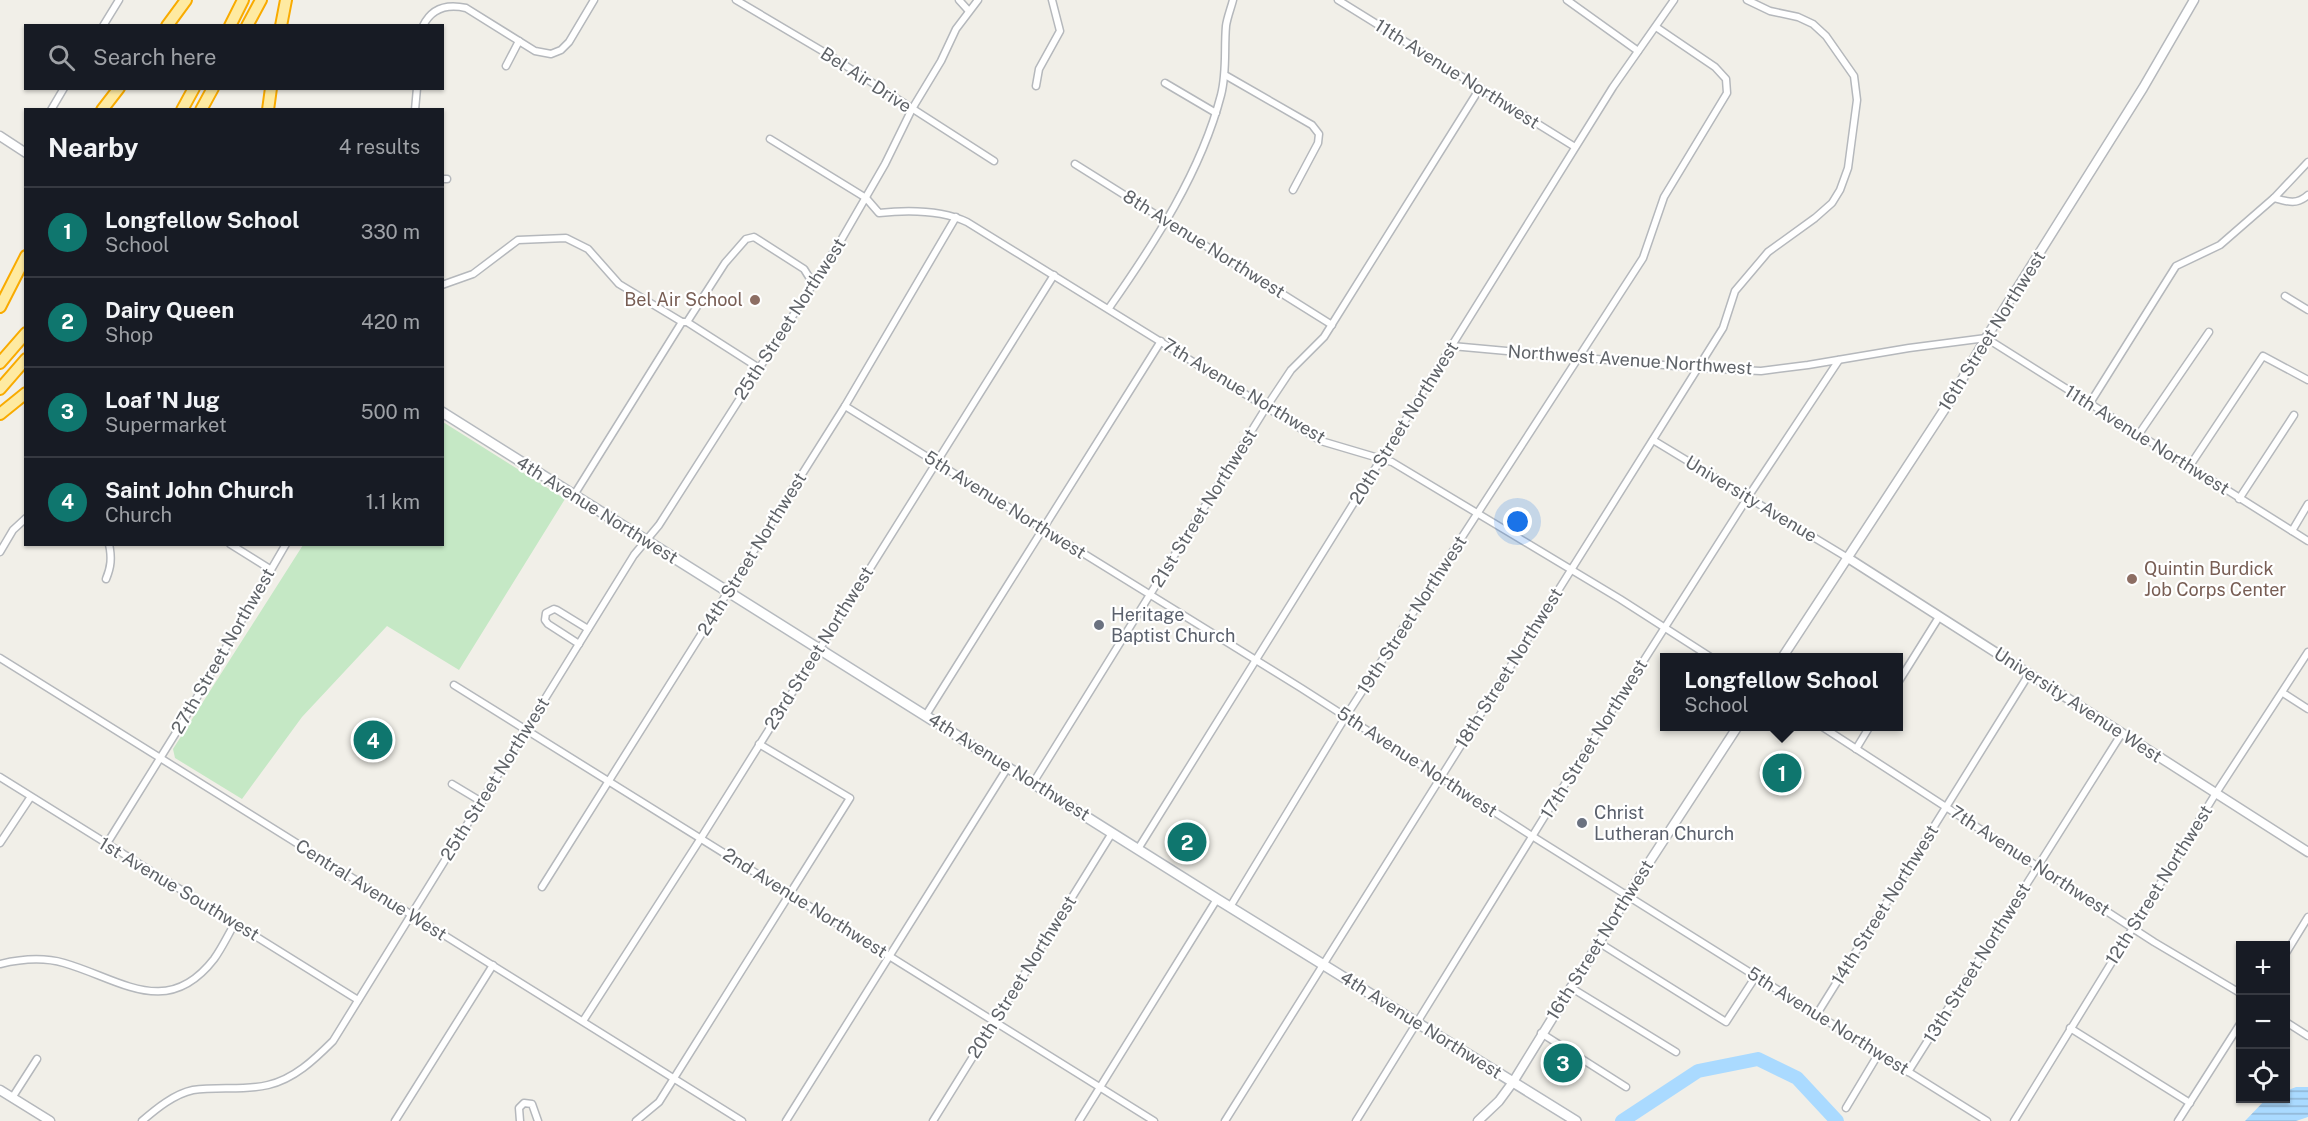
<!DOCTYPE html>
<html lang="en">
<head>
<meta charset="utf-8">
<style>
  body { margin:0; font-family:"Public Sans",sans-serif; background:#242831; color:#f1f3f6 }
  .controls { position:absolute; right:18px; bottom:18px; display:grid; overflow:hidden; border-radius:0px; box-shadow:0 2px 4px #0004 }
  .controls button { width:54px; height:54px; display:grid; place-items:center; padding:0; border:0; border-bottom:2px solid #363941; background:#171b24; color:#f1f3f6; font:30px sans-serif }
  .you { position:absolute; left:1518px; top:522px; width:21px; height:21px; margin:-15px; border:4px solid #fff; border-radius:50%; background:#1a73e8; box-shadow:0 0 0 9px #1a73e833 }
  .badge { display:grid; place-items:center; width:39px; height:39px; border-radius:50%; background:#0f766e; color:#fff; font-size:20px; font-weight:700 }
  .pin { position:absolute; translate:-50% -50%; border:3px solid #fff; box-shadow:0 2px 6px #0006 }
  .popup { position:absolute; left:1660px; top:653px; width:243px; height:78px; box-sizing:border-box; display:grid; place-content:center; border-radius:0px; background:#171b24; filter:drop-shadow(0 2px 4px #0005); font-size:20px; white-space:nowrap; color:#9ea1a6 }
  .popup b { font-size:22px; color:#f1f3f6 }
  .popup::after { content:''; position:absolute; left:50%; top:100%; margin-left:-12px; border:12px solid transparent; border-top-color:#171b24 }
  .list { margin:0; padding:0; list-style:none }
  h2 { display:flex; justify-content:space-between; align-items:center; height:78px; margin:0; padding:0 24px; font-size:26px }
  h2 small { font-size:20px; font-weight:400; color:#9ea1a6 }
  .list li { display:grid; grid-template-columns:39px 1fr auto; gap:18px; align-items:center; box-sizing:border-box; height:90px; padding:0 24px; border-top:2px solid #363941 }
  .list b { display:block; font-size:22px; white-space:nowrap }
  .list p { margin:0; font-size:20px; white-space:nowrap; color:#9ea1a6 }
  .list em { font-size:20px; font-style:normal; color:#9ea1a6 }
  .icon { flex:none; width:33px; height:33px; fill:none; stroke:currentColor; stroke-width:2; stroke-linecap:round; stroke-linejoin:round }
  .map { position:relative; flex:none; width:2308px; height:1121px; overflow:hidden }
  .search { position:absolute; background:#171b24; box-shadow:0 2px 4px #0004; left:24px; top:24px; width:420px; height:66px; display:flex; align-items:center; gap:15px; box-sizing:border-box; padding:0 21px; border-radius:0px; color:#9ea1a6; font-size:22px }
  .panel { position:absolute; background:#171b24; box-shadow:0 2px 4px #0004; left:24px; top:108px; width:420px; height:438px; border-radius:0px }
  .map>svg:first-child { display:block }
  .grass { fill:#c5e8c5 }
  .water { fill:url(#water-rules) }
  .lines { fill:none; stroke-linecap:round; stroke-linejoin:round }
  .river { stroke:#aadaff; stroke-width:14 }
  .minor-casing { stroke:#b5b8bc; stroke-width:9 }
  .tertiary-casing { stroke:#b5b8bc; stroke-width:11 }
  .secondary-casing { stroke:#b6babf; stroke-width:12 }
  .trunk-casing { stroke:#f9ab00; stroke-width:14 }
  .minor { stroke:#fff; stroke-width:6 }
  .tertiary { stroke:#fff; stroke-width:8 }
  .secondary { stroke:#fff; stroke-width:9 }
  .trunk { stroke:#feeaa1; stroke-width:10 }
  .education-dot { fill:#8d6e63; stroke:#fff; stroke-width:2 }
  .worship-dot { fill:#6b7280; stroke:#fff; stroke-width:2 }
  .labels { text-anchor:middle; stroke-width:4.5; stroke-linejoin:round; paint-order:stroke }
  .street-label { font-size:18px; fill:#5f6368; stroke:#fff }
  .education-label { font-size:18px; fill:#785e54; stroke:#fff; text-anchor:end }
  .worship-label { font-size:18px; fill:#5b616d; stroke:#fff; text-anchor:start }
</style>
</head>
<body>
<div class="map">
<svg width="2308" height="1121" viewBox="0 0 2308 1121">
  <defs>
    <pattern id="water-rules" width="6" height="5" patternUnits="userSpaceOnUse" patternTransform="scale(1.5)"><rect width="6" height="5" fill="#aadaff"/><path d="M0 2.5h6" fill="none" stroke="#8eb4d2"/></pattern>
  </defs>
  <rect width="100%" height="100%" fill="#f1efe8"/>
  <polygon class="grass" points="443,422 565,499 459,670 387,626 302,717 242,799 175,758 173,749 303,545 442,544"/>
  <polygon class="water" points="2296,1087 2308,1087 2308,1117 2296,1121 2245,1121 2266,1099 2286,1098 2286,1091"/>
  <g class="lines">
    <polyline class="river" points="1622,1121 1698,1071 1758,1059 1797,1078 1837,1121"/>
    <g class="minor-casing">
      <g id="minor">
        <polyline points="736,0 829,55 994,161"/>
        <polyline points="959,0 968,10"/>
        <polyline points="1338,0 1575,147"/>
        <polyline points="1567,0 1638,51"/>
        <polyline points="103,26 119,0"/>
        <path d="M423,26C432,7 448,4 466,8L535,51L551,54L561,50L569,42L594,0"/>
        <polyline points="506,66 519,41"/>
        <polyline points="1225,75 1312,125 1319,134 1318,143 1293,190"/>
        <polyline points="1165,83 1216,113"/>
        <polyline points="1036,86 1039,69 1060,31 1052,0"/>
        <polyline points="51,110 64,88"/>
        <polyline points="415,110 417,88"/>
        <path d="M770,139L866,198L879,213C907,210 941,210 967,222L1321,441L1392,462L1620,599L1712,658"/>
        <path d="M2308,162L2274,198C2288,202 2297,205 2308,195"/>
        <polyline points="1075,164 1332,325"/>
        <polyline points="442,179 447,179"/>
        <polyline points="442,285 473,274 518,240 566,238 588,249 619,284 682,322"/>
        <polyline points="2285,296 2308,310"/>
        <path d="M1109,308C1154,244 1201,172 1221,95C1227,72 1224,49 1226,26C1227,18 1231,8 1233,0"/>
        <polyline points="682,322 687,322 725,263 746,239 754,237 804,269 814,285"/>
        <polyline points="687,322 759,368"/>
        <polyline points="1452,346 1697,368 1761,371 1808,365 1909,348 1986,338 2308,541"/>
        <polyline points="2090,403 2176,266 2220,245 2274,198"/>
        <polyline points="845,406 1301,688 1532,836 1987,1121"/>
        <polyline points="2139,434 2209,332"/>
        <polyline points="1653,440 1848,558"/>
        <polyline points="2189,467 2263,356 2308,380"/>
        <polyline points="574,495 682,322"/>
        <polyline points="2239,499 2294,415"/>
        <polyline points="2292,531 2308,504"/>
        <polyline points="230,544 270,569"/>
        <polyline points="0,552 13,530 26,518"/>
        <path d="M106,579C111,567 112,558 109,544"/>
        <polyline points="579,644 548,624 545,620 546,613 554,609 557,610 588,629"/>
        <polyline points="0,658 742,1121"/>
        <polyline points="1899,681 1939,617"/>
        <polyline points="454,685 1154,1121"/>
        <polyline points="2283,693 2308,709"/>
        <polyline points="926,715 1161,341"/>
        <polyline points="1821,726 2154,942 2240,993"/>
        <polyline points="1856,749 1870,726"/>
        <polyline points="0,777 358,1000"/>
        <polyline points="1033,783 1267,406 1291,370 1324,337 1480,88"/>
        <polyline points="452,784 482,802"/>
        <polyline points="0,843 30,798"/>
        <polyline points="106,845 182,723 286,544"/>
        <polyline points="1138,849 1613,87 1674,0"/>
        <polyline points="542,887 845,406 956,217"/>
        <polyline points="1230,907 1346,716 1643,258 1664,197 1727,93 1726,79 1715,67 1656,27"/>
        <polyline points="1598,942 1726,1022 1756,976"/>
        <polyline points="2286,953 2308,917"/>
        <path d="M0,964C21,959 43,957 64,963C120,979 167,1020 214,959C222,948 228,935 235,923"/>
        <polyline points="1570,987 1676,1052"/>
        <polyline points="1817,1014 2029,674"/>
        <polyline points="583,1021 701,838 1054,275"/>
        <polyline points="2286,1022 2308,1036"/>
        <polyline points="2070,1028 2190,1103"/>
        <polyline points="1541,1033 1626,1087"/>
        <polyline points="1908,1072 2122,733"/>
        <polyline points="12,1098 37,1059"/>
        <polyline points="1846,1108 1879,1053"/>
        <path d="M142,1121C156,1109 174,1094 193,1090C218,1086 244,1091 268,1085C294,1079 314,1060 333,1041L634,555L659,525L840,242L885,164L912,109L941,61L956,29L978,0"/>
        <polyline points="395,1121 493,965"/>
        <polyline points="520,1121 519,1108 524,1103 532,1104 538,1121"/>
        <polyline points="636,1121 659,1102 850,798 759,744"/>
        <polyline points="786,1121 1008,767"/>
        <polyline points="933,1121 1112,833"/>
        <polyline points="1079,1121 1217,899"/>
        <polyline points="1225,1121 1723,328 1735,291 1768,252 1815,218 1832,203 1840,190 1848,168 1857,100 1854,76 1826,36 1813,24 1798,17 1770,11 1747,0"/>
        <polyline points="1356,1121 1551,806 1748,497 1839,360"/>
        <polyline points="2014,1121 2216,793 2308,652"/>
        <polyline points="2178,1121 2240,1024"/>
      </g>
    </g>
    <g class="tertiary-casing">
      <g id="tertiary">
        <polyline points="0,136 26,153"/>
        <polyline points="1848,558 2308,852"/>
        <polyline points="1782,658 1948,404 1986,338 2143,88 2194,0"/>
        <polyline points="0,1090 50,1121"/>
        <polyline points="1478,1121 1499,1101 1513,1082 1637,881 1738,726"/>
      </g>
    </g>
    <g class="secondary-casing">
      <polyline id="secondary" points="442,412 1217,899 1576,1121"/>
    </g>
    <g class="trunk-casing">
      <g id="trunk">
        <polyline points="167,26 186,0"/>
        <polyline points="230,26 243,0"/>
        <polyline points="247,26 261,0"/>
        <polyline points="281,26 286,0"/>
        <polyline points="102,110 119,88"/>
        <polyline points="182,110 194,88"/>
        <polyline points="201,110 213,88"/>
        <polyline points="268,110 271,88"/>
        <polyline points="0,307 26,256"/>
        <polyline points="0,363 26,333"/>
        <polyline points="0,389 26,359"/>
        <polyline points="0,414 26,393"/>
      </g>
    </g>
    <use href="#minor" class="minor"/>
    <use href="#tertiary" class="tertiary"/>
    <use href="#secondary" class="secondary"/>
    <use href="#trunk" class="trunk"/>
  </g>
  <g class="education-dot">
    <circle cx="755" cy="300" r="6"/>
    <circle cx="2132" cy="579" r="6"/>
  </g>
  <g class="worship-dot">
    <circle cx="1099" cy="625" r="6"/>
    <circle cx="1582" cy="823" r="6"/>
  </g>
  <g class="labels">
    <g class="street-label">
      <text transform="translate(1457 74) rotate(32)" y="6">11th Avenue Northwest</text>
      <text transform="translate(866 80) rotate(33)" y="6">Bel Air Drive</text>
      <text transform="translate(1204 244) rotate(32)" y="6">8th Avenue Northwest</text>
      <text transform="translate(790 319) rotate(-57)" y="6">25th Street Northwest</text>
      <text transform="translate(1992 331) rotate(-58)" y="6">16th Street Northwest</text>
      <text transform="translate(1630 360) rotate(4)" y="6">Northwest Avenue Northwest</text>
      <text transform="translate(1244 391) rotate(31)" y="6">7th Avenue Northwest</text>
      <text transform="translate(1404 423) rotate(-58)" y="6">20th Street Northwest</text>
      <text transform="translate(2147 440) rotate(32)" y="6">11th Avenue Northwest</text>
      <text transform="translate(1751 499) rotate(31)" y="6">University Avenue</text>
      <text transform="translate(1005 505) rotate(32)" y="6">5th Avenue Northwest</text>
      <text transform="translate(1204 508) rotate(-58)" y="6">21st Street Northwest</text>
      <text transform="translate(597 510) rotate(32)" y="6">4th Avenue Northwest</text>
      <text transform="translate(752 554) rotate(-58)" y="6">24th Street Northwest</text>
      <text transform="translate(1412 615) rotate(-57)" y="6">19th Street Northwest</text>
      <text transform="translate(819 648) rotate(-58)" y="6">23rd Street Northwest</text>
      <text transform="translate(223 651) rotate(-60)" y="6">27th Street Northwest</text>
      <text transform="translate(1509 668) rotate(-58)" y="6">18th Street Northwest</text>
      <text transform="translate(2078 705) rotate(33)" y="6">University Avenue West</text>
      <text transform="translate(1594 739) rotate(-58)" y="6">17th Street Northwest</text>
      <text transform="translate(1417 762) rotate(33)" y="6">5th Avenue Northwest</text>
      <text transform="translate(1009 767) rotate(32)" y="6">4th Avenue Northwest</text>
      <text transform="translate(495 779) rotate(-58)" y="6">25th Street Northwest</text>
      <text transform="translate(2030 861) rotate(33)" y="6">7th Avenue Northwest</text>
      <text transform="translate(2159 885) rotate(-58)" y="6">12th Street Northwest</text>
      <text transform="translate(179 889) rotate(31)" y="6">1st Avenue Southwest</text>
      <text transform="translate(371 890) rotate(32)" y="6">Central Avenue West</text>
      <text transform="translate(805 903) rotate(32)" y="6">2nd Avenue Northwest</text>
      <text transform="translate(1885 905) rotate(-58)" y="6">14th Street Northwest</text>
      <text transform="translate(1600 940) rotate(-58)" y="6">16th Street Northwest</text>
      <text transform="translate(1977 963) rotate(-58)" y="6">13th Street Northwest</text>
      <text transform="translate(1022 977) rotate(-58)" y="6">20th Street Northwest</text>
      <text transform="translate(1828 1021) rotate(32)" y="6">5th Avenue Northwest</text>
      <text transform="translate(1421 1025) rotate(32)" y="6">4th Avenue Northwest</text>
    </g>
    <g class="education-label">
      <text x="743" y="306">Bel Air School</text>
      <text x="2144" y="575" text-anchor="start">Quintin Burdick<tspan x="2144" dy="21">Job Corps Center</tspan></text>
    </g>
    <g class="worship-label">
      <text x="1111" y="621">Heritage<tspan x="1111" dy="21">Baptist Church</tspan></text>
      <text x="1594" y="819">Christ<tspan x="1594" dy="21">Lutheran Church</tspan></text>
    </g>
  </g>
</svg>
<div class="controls">
<button>+</button>
<button>−</button>
<button><svg class="icon" aria-label="locate" viewBox="0 0 24 24"><circle cx="12" cy="12" r="6"/><path d="M12 2v4M12 18v4M2 12h4M18 12h4"/></svg></button>
</div>
<div class="you"></div>
<div class="pin badge" style="left:1782px;top:773px">1</div>
<div class="popup"><b>Longfellow School</b>School</div>
<div class="pin badge" style="left:1187px;top:842px">2</div>
<div class="pin badge" style="left:1563px;top:1063px">3</div>
<div class="pin badge" style="left:373px;top:740px">4</div>
<div class="search"><svg class="icon" aria-label="search" viewBox="0 0 24 24"><circle cx="10" cy="10" r="6"/><path d="M15 15l6 6"/></svg>Search here</div>
<section class="panel">
<h2>Nearby<small>4 results</small></h2>
<ul class="list">
<li><span class="badge">1</span><div><b>Longfellow School</b><p>School</p></div><em>330 m</em></li>
<li><span class="badge">2</span><div><b>Dairy Queen</b><p>Shop</p></div><em>420 m</em></li>
<li><span class="badge">3</span><div><b>Loaf 'N Jug</b><p>Supermarket</p></div><em>500 m</em></li>
<li><span class="badge">4</span><div><b>Saint John Church</b><p>Church</p></div><em>1.1 km</em></li>
</ul>
</section>
</div>
</body>
</html>
